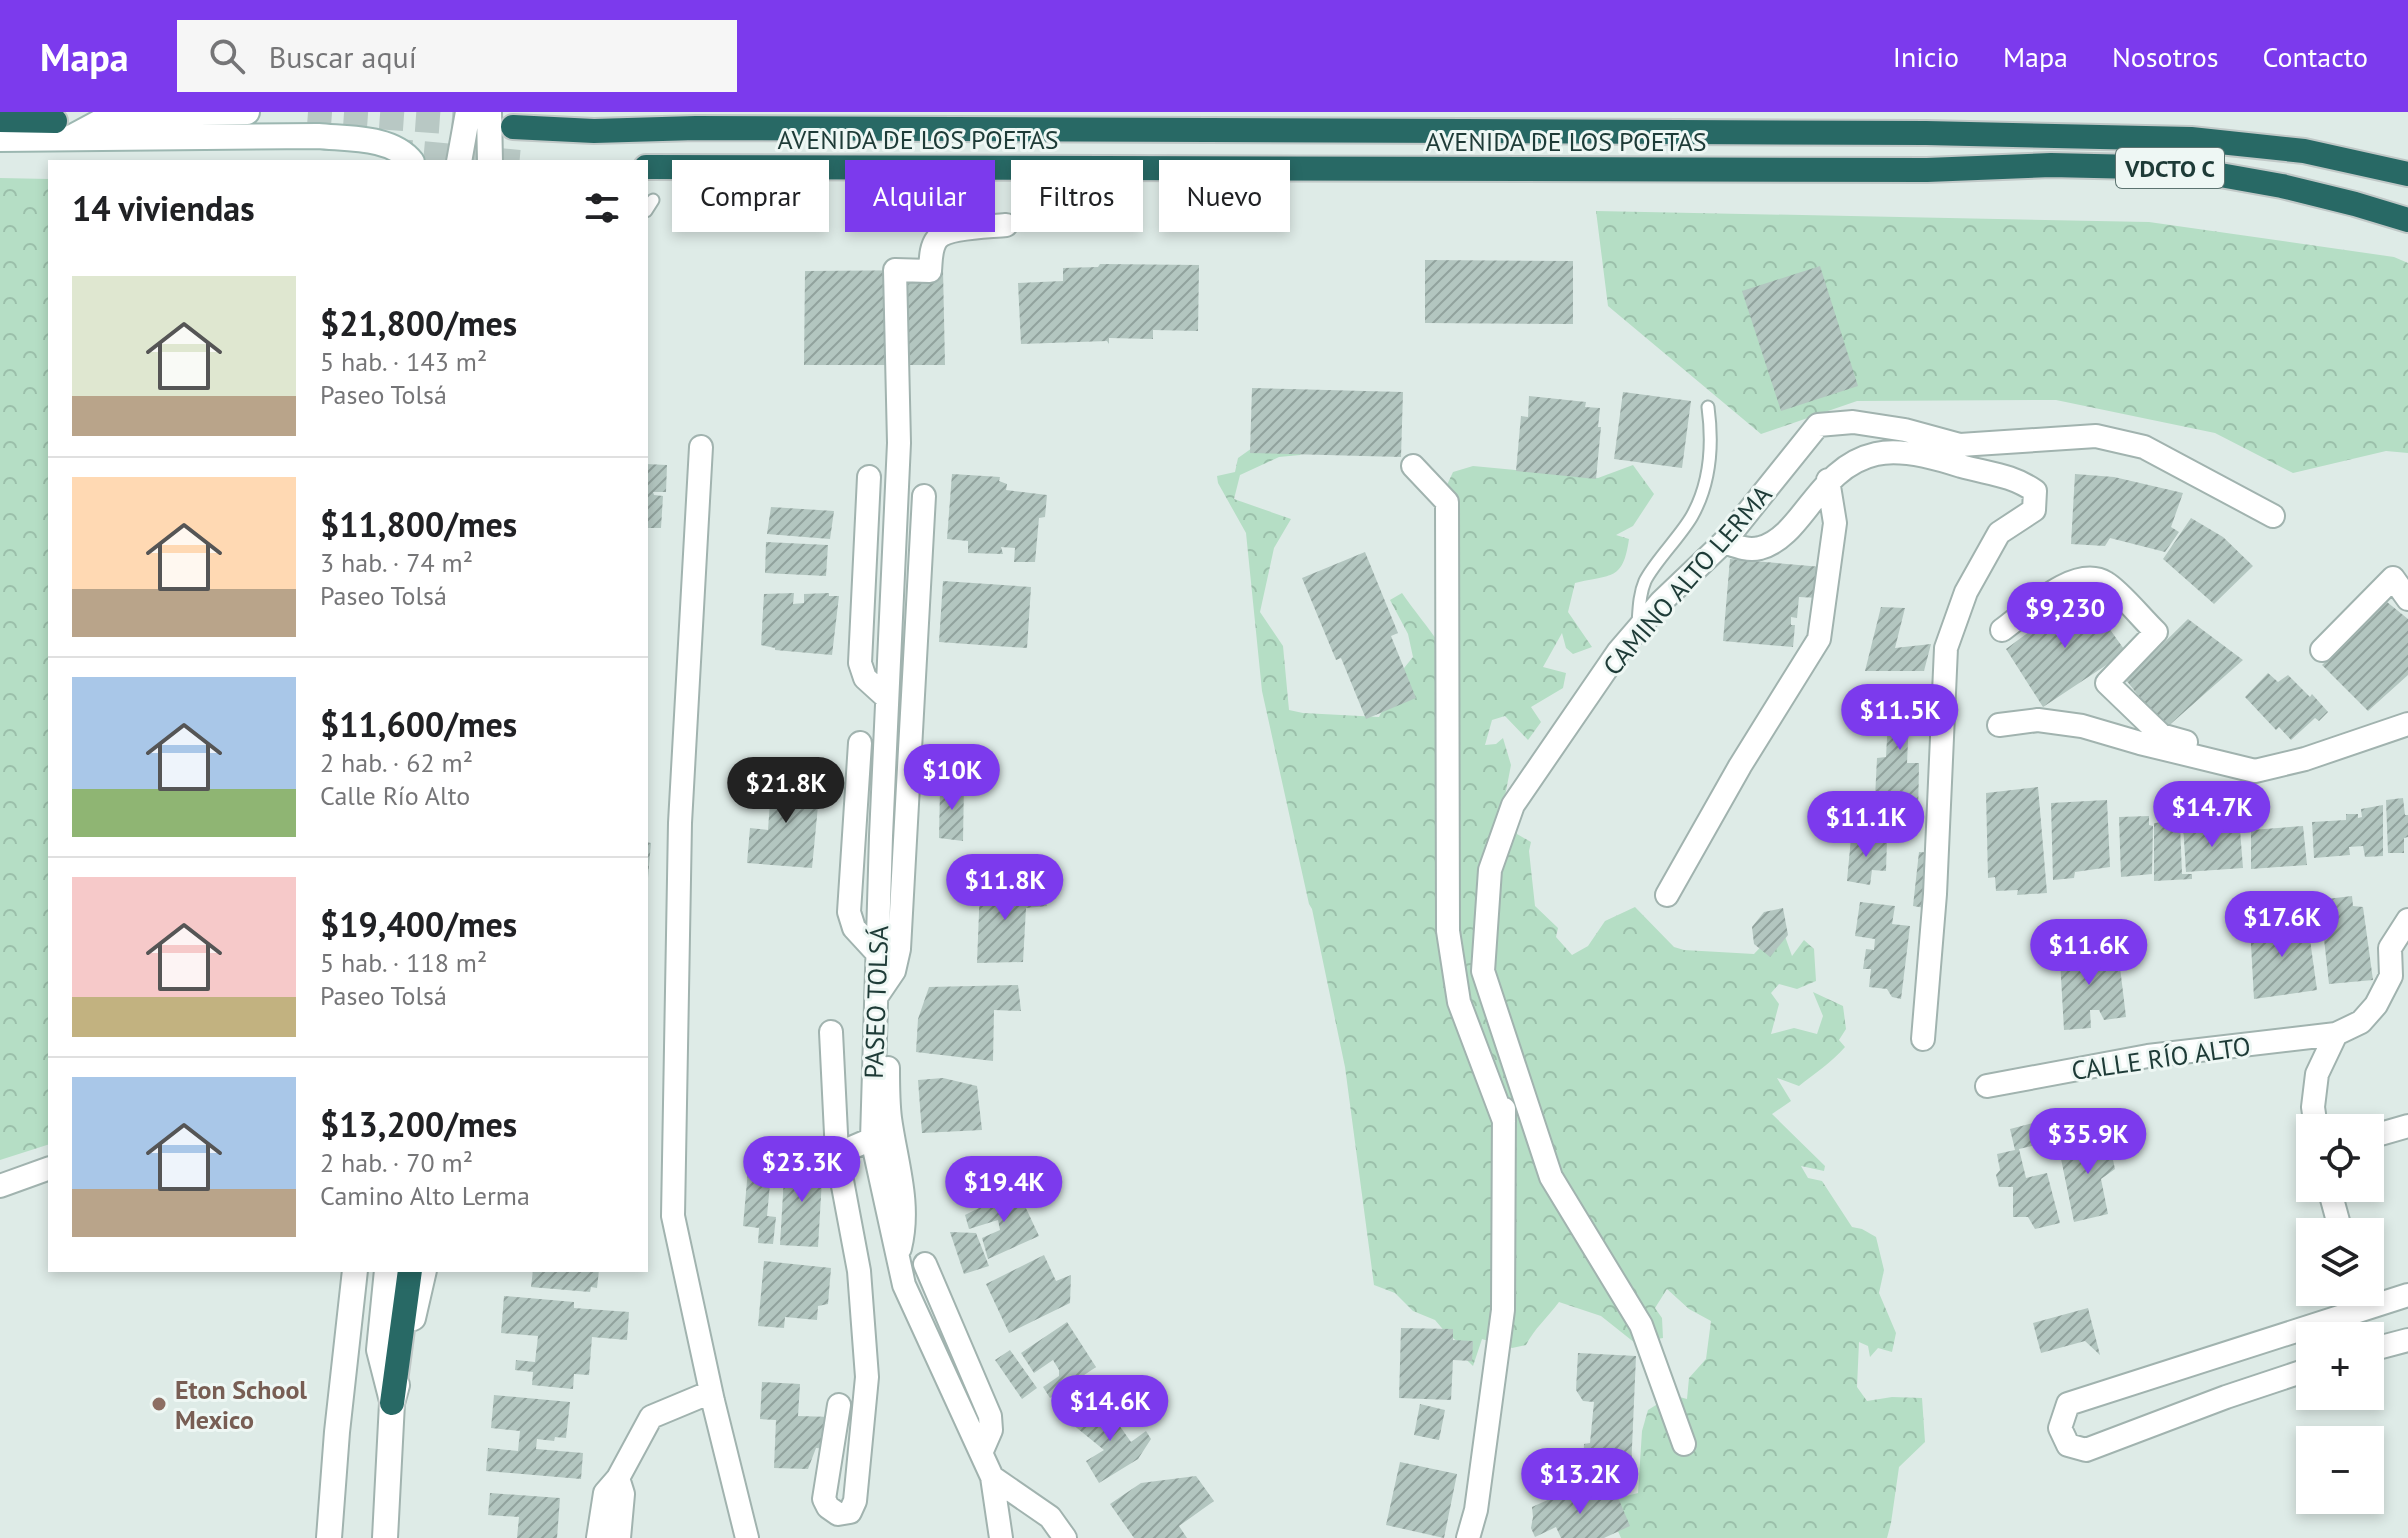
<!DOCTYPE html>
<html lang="es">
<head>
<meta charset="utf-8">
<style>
	:root { --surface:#fff; --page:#f6f6f6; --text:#202124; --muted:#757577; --line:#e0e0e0; --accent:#7c3aed }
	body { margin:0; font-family:"PT Sans",sans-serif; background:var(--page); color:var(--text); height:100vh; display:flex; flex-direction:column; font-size:30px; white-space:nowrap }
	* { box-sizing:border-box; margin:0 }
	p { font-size:26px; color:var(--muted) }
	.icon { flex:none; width:44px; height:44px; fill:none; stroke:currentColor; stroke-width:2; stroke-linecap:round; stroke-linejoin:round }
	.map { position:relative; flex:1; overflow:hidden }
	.side { position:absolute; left:48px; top:48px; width:600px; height:1112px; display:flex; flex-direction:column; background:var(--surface); border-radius:0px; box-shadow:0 4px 12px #0003 }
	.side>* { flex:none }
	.hud { position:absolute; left:672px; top:48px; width:760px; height:72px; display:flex; gap:16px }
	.tools { position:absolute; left:2296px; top:1002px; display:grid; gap:16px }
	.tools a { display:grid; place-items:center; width:88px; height:88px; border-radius:0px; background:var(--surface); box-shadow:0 4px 12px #0003; font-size:40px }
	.price { position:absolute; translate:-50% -68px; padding:0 18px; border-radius:28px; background:var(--accent); color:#fff; font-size:26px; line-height:52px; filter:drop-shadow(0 2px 4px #0008) }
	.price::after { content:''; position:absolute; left:50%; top:48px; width:24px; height:18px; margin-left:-12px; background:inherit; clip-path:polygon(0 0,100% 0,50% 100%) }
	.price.active { background:#222; color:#fff }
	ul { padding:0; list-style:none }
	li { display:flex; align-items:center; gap:24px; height:200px; padding:0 24px }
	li+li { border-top:2px solid var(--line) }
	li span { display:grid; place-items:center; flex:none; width:224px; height:160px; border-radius:0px; color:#555 }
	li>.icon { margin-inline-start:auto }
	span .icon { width:96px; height:96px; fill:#fffc; stroke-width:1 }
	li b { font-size:34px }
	h2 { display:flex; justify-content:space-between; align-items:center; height:96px; padding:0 24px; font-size:34px }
	.tag { padding:0 28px; border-radius:0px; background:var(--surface); box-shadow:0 4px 12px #0003; font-size:28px; line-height:72px }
	.tag.active { background:var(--accent); color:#fff }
	header { display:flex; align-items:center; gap:48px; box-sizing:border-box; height:112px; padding:0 40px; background:var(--accent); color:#fff }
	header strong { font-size:38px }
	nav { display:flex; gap:44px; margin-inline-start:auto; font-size:28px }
	.search { width:560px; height:72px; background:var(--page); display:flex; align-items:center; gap:20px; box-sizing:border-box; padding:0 28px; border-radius:0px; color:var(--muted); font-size:30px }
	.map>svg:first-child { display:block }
	.forest { fill:url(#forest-crowns) }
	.building { fill:url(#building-hatch) }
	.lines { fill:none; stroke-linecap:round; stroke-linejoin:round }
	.motorway-tunnel { stroke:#b8c8c4; stroke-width:24; stroke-dasharray:24 12; stroke-linecap:butt }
	.service-casing { stroke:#a1b3af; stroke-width:15 }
	.minor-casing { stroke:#a1b3af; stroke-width:26 }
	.tertiary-casing { stroke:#a1b3af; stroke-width:28 }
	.secondary-casing { stroke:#9cb7b1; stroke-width:28 }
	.motorway-casing { stroke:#c0c8c7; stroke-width:28 }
	.service { stroke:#fff; stroke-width:11 }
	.minor { stroke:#fff; stroke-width:22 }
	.tertiary { stroke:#fff; stroke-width:24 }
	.secondary { stroke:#fff; stroke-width:24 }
	.motorway { stroke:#286965; stroke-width:24 }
	.education-dot { fill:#8d6e63; stroke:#eef7f4; stroke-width:3 }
	.labels { text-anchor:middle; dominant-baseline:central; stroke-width:6; stroke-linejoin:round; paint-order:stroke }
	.shield { fill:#eef7f4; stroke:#5c7370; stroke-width:2 }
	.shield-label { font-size:24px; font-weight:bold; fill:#1e3b37 }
	.street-label { font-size:26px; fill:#1e3b37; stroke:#eef7f4 }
	.education-label { font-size:26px; font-weight:bold; fill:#785e54; stroke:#eef7f4; text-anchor:start }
</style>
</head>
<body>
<header>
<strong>Mapa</strong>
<div class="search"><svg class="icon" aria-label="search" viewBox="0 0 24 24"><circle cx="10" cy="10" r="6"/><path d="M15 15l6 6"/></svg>Buscar aquí</div>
<nav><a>Inicio</a><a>Mapa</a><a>Nosotros</a><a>Contacto</a></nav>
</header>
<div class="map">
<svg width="2408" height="1426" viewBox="0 0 2408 1426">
	<defs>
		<pattern id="forest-crowns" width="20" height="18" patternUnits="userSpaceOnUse" patternTransform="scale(2)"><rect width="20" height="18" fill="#b5dec5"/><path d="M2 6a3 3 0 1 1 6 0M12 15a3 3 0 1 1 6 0" fill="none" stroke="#9bbfaa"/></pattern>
		<pattern id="building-hatch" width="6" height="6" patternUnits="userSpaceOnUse" patternTransform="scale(2)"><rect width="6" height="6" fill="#b3c6c0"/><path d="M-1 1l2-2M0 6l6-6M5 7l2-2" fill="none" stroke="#91a29d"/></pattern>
	</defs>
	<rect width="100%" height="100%" fill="#deebe7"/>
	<path class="forest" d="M0,66L50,67V1032L0,1048Z
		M1596,99L2149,110L2394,145L2408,151V341L2386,339L2293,361L2215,321L2056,288L1857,289L1761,322L1608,194Z
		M1262,329L1307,332L1300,343L1279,345L1240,363L1234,387L1291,407L1274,436L1260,500L1283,534L1289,598L1303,601L1379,605L1400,561L1413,545L1408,522L1390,488L1402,481C1414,499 1428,514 1440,533L1446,439L1435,424L1441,386L1453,360L1473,354L1598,366L1633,353L1654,382L1633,414L1616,423L1629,427C1623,469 1612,462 1575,471L1568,500L1592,535L1573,542L1566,536L1562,521L1543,555L1566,561L1563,576L1531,595L1541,610L1528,628L1505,604L1492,608L1485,633L1496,632L1503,626L1511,653L1505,684L1517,701V722L1531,730L1529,739L1535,794L1558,816L1556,825L1572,843L1588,834L1605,809L1635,795L1674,835L1684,838L1754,842L1774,821L1782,816L1792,844L1804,828L1814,837L1816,869L1797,877L1779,872L1771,881L1779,892L1771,922L1794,916L1817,922L1823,904L1813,880L1843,894L1846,917L1839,928L1845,935C1831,951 1815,961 1799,974L1777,966L1791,989L1772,1002L1825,1054L1824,1059L1801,1054L1808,1066L1822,1069L1852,1115L1862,1117L1876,1125L1884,1158L1879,1181L1896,1221L1892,1240L1878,1236L1870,1245L1868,1234L1859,1230L1857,1275L1867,1289L1892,1285L1922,1286L1925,1330L1899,1355L1891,1411L1887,1426H1621L1610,1401L1614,1387L1638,1381L1642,1319L1648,1298L1672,1283L1687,1287L1689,1266L1706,1247L1711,1209L1689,1197L1667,1177L1655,1196L1662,1206L1663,1226L1635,1231L1601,1204L1559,1190C1548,1205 1534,1217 1526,1233L1512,1236L1482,1227L1473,1254L1467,1248L1464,1234L1447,1222L1435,1208L1413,1199L1395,1181L1374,1173L1345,955L1312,797L1309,792L1262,579L1246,421L1218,371L1217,364L1235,360L1238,346Z"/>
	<path class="building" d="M1425,148L1573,149V212L1425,211Z
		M1100,152L1199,153L1198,219L1153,218V227L1109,226V232L1107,229L1021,232L1018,171L1063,169V156L1098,155Z
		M1820,154L1858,274L1781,299L1742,179Z
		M943,158L945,253H804L805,159Z
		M1252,276L1403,280L1401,345L1250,341Z
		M1623,280L1691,289L1682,356L1614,347Z
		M1529,284L1586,290L1585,295L1600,296L1598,315H1601L1596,367L1516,359L1521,304L1528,305Z
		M646,352L667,353L666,380H653L654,383L663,384L661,416H646Z
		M952,362L1000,365L999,369L1007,372L1006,378L1047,383L1045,405L1039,406L1035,450H1014L1015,436L1001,435L1003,442L968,441V429L947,427Z
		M2075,362L2114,365L2183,381L2171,415L2179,420L2165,440L2110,426L2105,434L2071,432Z
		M771,395L834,399L830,427L767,422Z
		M2191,406L2223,425L2253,454L2214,492L2163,447Z
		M766,430L828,433L826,464L765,461Z
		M1365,440L1398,521L1391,524L1416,586L1366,607L1341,546L1336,548L1302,466Z
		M1730,447L1822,455L1819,486L1799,485L1797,506L1791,505V513H1795L1793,535L1723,529Z
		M943,469L1031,475L1027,536L939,530Z
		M794,481L793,492L804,491V482L829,481V484H839L832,543L775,538V536L761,533L764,482Z
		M2072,488H2089L2126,540L2043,595L2006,537Z
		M2387,490L2408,507V563L2368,599L2322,553Z
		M1881,495L1905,496L1895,536L1931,532L1924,559H1865Z
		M2188,507L2243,548L2165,617L2126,568Z
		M2268,561L2278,570L2288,563L2310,585L2312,582L2328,600L2319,609L2315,606L2291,628L2279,615L2276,618L2245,585Z
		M1939,578V604L1909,607L1907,651H1919L1918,707H1874L1877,646L1886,645L1888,608H1873L1872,581Z
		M761,667L820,673L812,756L747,751L750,716L768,718L770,690L758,689Z
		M964,670L963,729L939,726L940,676Z
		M2038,675L2047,781L2017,783L2018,778L1996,779L1995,765L1988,766L1986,681Z
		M2403,686L2405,703H2408V725L2404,726V741H2388L2386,688Z
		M2107,688L2110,755L2075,760L2074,766L2053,768L2051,691Z
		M2383,693V744L2365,745L2363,734L2349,735L2350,743L2314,746L2312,710L2346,708V702H2358V706L2362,705L2361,697Z
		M2149,704V713L2153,714L2152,762L2121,765L2119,705Z
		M2175,709V713H2180L2182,762H2192V767L2154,769V711Z
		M2183,712L2240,718L2243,756L2186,760Z
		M2303,714L2307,753L2251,757V718Z
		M1851,726L1887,727L1886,759L1872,758L1870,773L1847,769Z
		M646,730L651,731L648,766H646Z
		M1919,740L1940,741L1937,798L1913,794Z
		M1041,773L1047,794L1026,796L1023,850L977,851L980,775Z
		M2352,784L2353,794L2363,795L2373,868L2329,872L2321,800L2329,799L2327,787Z
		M1860,790L1895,794L1892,812L1910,814L1901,887L1892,885L1887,877L1869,875L1871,857H1863L1866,837L1874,838L1875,827L1855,824Z
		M1783,796L1788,823L1770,845L1754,832L1752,815L1764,800Z
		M2307,806L2317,878L2254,887L2250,814Z
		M2087,828L2088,859L2099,858L2101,849L2119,847L2126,905L2104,908L2099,898H2090L2091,916L2064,918L2059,830Z
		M1018,873L1021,899L994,898L993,949L916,940L918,907L929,875Z
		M943,966L977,974L982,1018L922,1021L918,968Z
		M2045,1008L2050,1030L2019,1037L2026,1066L2047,1061L2060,1111L2035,1117L2028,1105H2013V1075H1999L1996,1063L2000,1058L1997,1042L2015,1038L2010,1017Z
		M2107,1021L2115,1057L2101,1067L2108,1102L2074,1110L2060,1042L2077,1038L2074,1028Z
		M785,1048L823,1050L818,1135L780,1133Z
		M748,1058L771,1061L767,1104L776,1105L773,1132L758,1131L759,1116L743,1114Z
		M1017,1077L1039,1124L988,1147L982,1126L1000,1118L998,1108L969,1117L965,1103Z
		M950,1120L976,1121L989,1154L964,1162Z
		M1044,1143L1056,1169L1071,1163L1070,1191L1009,1221L986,1172Z
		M764,1149L831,1156L828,1192L818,1194L817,1208L785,1205L784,1216L758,1214Z
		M533,1158H599L597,1176L591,1175L590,1180L531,1175Z
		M504,1184L574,1190V1196L629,1200L627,1228L592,1225L589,1263L574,1262L573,1277L532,1273L533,1260L515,1258L516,1248L535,1250L538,1224L501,1221Z
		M2088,1196L2100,1243L2085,1229L2041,1241L2033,1211Z
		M1067,1210L1096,1255L1050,1286L1043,1275L1059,1264V1258L1053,1248L1034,1261L1021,1241Z
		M1401,1216L1453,1217V1228L1473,1229L1472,1249L1453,1248L1451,1288L1399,1286Z
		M1010,1238L1037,1276L1022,1287L995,1248Z
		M1578,1241L1636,1244L1631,1358L1583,1356L1584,1332L1590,1331L1594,1290L1583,1289L1576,1278Z
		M762,1270L800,1272L798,1304L832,1305L830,1337L816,1336L808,1357L774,1356L776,1308L760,1307Z
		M494,1283L570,1290L566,1326L555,1325L554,1329L537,1327L536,1337L583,1341L581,1367L486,1359L488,1336L518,1339L520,1319L491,1316Z
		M1103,1290L1131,1330L1146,1319L1151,1327L1138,1347L1099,1371L1086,1349L1104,1338L1072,1312Z
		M1420,1292L1445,1298L1439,1328L1414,1323Z
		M1400,1350L1457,1362L1444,1426L1386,1413Z
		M1196,1364L1214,1389L1179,1414L1187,1426H1134L1110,1392L1141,1371Z
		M1570,1378L1574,1386L1591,1379L1617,1383L1630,1414L1604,1426H1561L1556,1415L1535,1425L1531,1416L1533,1405L1532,1395Z
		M490,1381L560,1386L557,1426H517L519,1405L488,1403Z"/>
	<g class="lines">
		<path class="motorway-tunnel" d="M308,0L487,13
			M388,38L521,50"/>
		<g class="service-casing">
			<path id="service" d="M646,99L653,88
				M1638,512C1639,498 1639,483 1645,469C1655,449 1680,425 1692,404C1711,370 1713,332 1708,295"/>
		</g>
		<g class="minor-casing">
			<path id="minor" d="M701,335L680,711L673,1104L713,1289L747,1426
				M1413,354L1447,390L1448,819L1459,890L1504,1009
				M869,365L860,551L865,566L887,586
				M1724,430C1736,434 1747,439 1760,436C1803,425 1817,355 1876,342C1901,336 1937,346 1961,354C1989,362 2010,362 2035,379L2034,398L1999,421L1966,480L1946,536L1935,782L1923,927
				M2002,518C2027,500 2075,452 2106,471C2120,479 2143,508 2156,520L2107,571L2161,623L2186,630
				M2322,538L2393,466L2408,487
				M1999,613L2038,608L2082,614L2140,631L2255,659L2305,647L2408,612
				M860,631L849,800L854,816L877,841
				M1667,783L1740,654L1819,527L1835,411L1828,368
				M877,884L894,859L899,837L924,384
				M831,920L837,1042
				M888,956C888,973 888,990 890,1006C896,1050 911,1092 900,1136
				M1987,974L2148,944L2336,922
				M2316,1016L2313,995L2317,962L2336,922L2361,910L2376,893L2391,864L2390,836L2408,808
				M2370,1025L2408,1014
				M0,1074L50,1056
				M2329,1076L2341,1120
				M925,1152L990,1304L991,1318L981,1341
				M2370,1238L2408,1228
				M2310,1257L2226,1285L2086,1338L2068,1333L2060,1316L2068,1292L2408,1183
				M839,1293L824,1387L828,1395L838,1402L850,1400L855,1389L867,1265L859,1159L837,1042L872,1027
				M1684,1332L1641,1213L1551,1065L1483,859L1490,758L1513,693L1618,540L1661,490L1724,430L1818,313L1853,310L1905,318L1960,333L2096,324L2144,335L2273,404
				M992,1365L1050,1405L1065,1426
				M618,1366L623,1382L619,1426
				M598,1426L605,1381L618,1366L651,1305L711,1280
				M1001,1426L992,1365L904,1173L872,1027L881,724L899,331L895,158L930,159C931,149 930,136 937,127C947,115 989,115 1006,113
				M1468,1426L1476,1398L1503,1198L1504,997"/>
		</g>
		<g class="tertiary-casing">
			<path id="tertiary" d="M489,0L490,50
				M459,50L468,0
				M387,1158L379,1238L392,1289
				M413,1206L424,1158
				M329,1426L337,1320L355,1158
				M385,1426L392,1291L397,1273"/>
		</g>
		<g class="secondary-casing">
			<path id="secondary" d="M72,25L102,9L155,2L247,0
				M0,27L318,24C347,27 392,24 412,50"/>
		</g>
		<g class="motorway-casing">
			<path id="motorway" d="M0,8L55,9
				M513,15L594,19L696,16L1926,21L2191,27L2304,39L2408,62
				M646,55L1927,58L2051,53L2181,56L2282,74L2355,92L2408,108
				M392,1291L410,1158"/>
		</g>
		<use href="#service" class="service"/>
		<use href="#minor" class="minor"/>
		<use href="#tertiary" class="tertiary"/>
		<use href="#secondary" class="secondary"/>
		<use href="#motorway" class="motorway"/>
	</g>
	<circle class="education-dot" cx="159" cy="1292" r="8"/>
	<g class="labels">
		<rect class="shield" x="2116" y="36" width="108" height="40" rx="6"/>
		<g class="shield-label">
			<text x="2170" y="56">VDCTO C</text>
		</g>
		<g class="street-label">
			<text x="918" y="27">AVENIDA DE LOS POETAS</text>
			<text x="1566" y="29">AVENIDA DE LOS POETAS</text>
			<text transform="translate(1687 468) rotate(-49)">CAMINO ALTO LERMA</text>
			<text transform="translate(876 890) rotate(-88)">PASEO TOLSÁ</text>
			<text transform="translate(2161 946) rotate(-8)">CALLE RÍO ALTO</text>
		</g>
		<g class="education-label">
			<text x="175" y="1277">Eton School<tspan x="175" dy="30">Mexico</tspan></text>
		</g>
	</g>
</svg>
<div class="tools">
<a><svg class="icon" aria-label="locate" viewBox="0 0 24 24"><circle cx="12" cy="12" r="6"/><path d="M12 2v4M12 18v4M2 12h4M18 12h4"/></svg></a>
<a><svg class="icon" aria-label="layers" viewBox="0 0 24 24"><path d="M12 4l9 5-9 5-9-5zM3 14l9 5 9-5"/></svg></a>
<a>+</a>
<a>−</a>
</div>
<b class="price" style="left:2065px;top:538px">$9,230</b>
<b class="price" style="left:1900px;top:640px">$11.5K</b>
<b class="price" style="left:952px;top:700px">$10K</b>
<b class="price active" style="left:786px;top:713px">$21.8K</b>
<b class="price" style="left:2212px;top:737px">$14.7K</b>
<b class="price" style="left:1866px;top:747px">$11.1K</b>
<b class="price" style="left:1005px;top:810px">$11.8K</b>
<b class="price" style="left:2282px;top:847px">$17.6K</b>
<b class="price" style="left:2089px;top:875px">$11.6K</b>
<b class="price" style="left:2088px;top:1064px">$35.9K</b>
<b class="price" style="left:802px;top:1092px">$23.3K</b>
<b class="price" style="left:1004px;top:1112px">$19.4K</b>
<b class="price" style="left:1110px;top:1331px">$14.6K</b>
<b class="price" style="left:1580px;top:1404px">$13.2K</b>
<div class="hud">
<a class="tag">Comprar</a>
<a class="tag active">Alquilar</a>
<a class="tag">Filtros</a>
<a class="tag">Nuevo</a>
</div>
<section class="side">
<h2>14 viviendas<svg class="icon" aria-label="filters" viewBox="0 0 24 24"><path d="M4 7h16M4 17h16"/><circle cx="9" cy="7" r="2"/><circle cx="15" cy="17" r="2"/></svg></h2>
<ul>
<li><span style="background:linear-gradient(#dfe7d0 75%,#b9a48a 0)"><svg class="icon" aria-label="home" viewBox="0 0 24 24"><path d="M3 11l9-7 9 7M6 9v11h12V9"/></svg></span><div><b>$21,800/mes</b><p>5 hab. · 143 m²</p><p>Paseo Tolsá</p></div></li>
<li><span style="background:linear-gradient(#ffd9b3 70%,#b9a48a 0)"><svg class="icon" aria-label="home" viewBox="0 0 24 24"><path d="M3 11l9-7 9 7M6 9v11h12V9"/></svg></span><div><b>$11,800/mes</b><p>3 hab. · 74 m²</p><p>Paseo Tolsá</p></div></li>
<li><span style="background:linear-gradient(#a9c7e8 70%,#8fb573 0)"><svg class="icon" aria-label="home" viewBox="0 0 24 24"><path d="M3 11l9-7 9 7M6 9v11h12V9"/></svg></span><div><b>$11,600/mes</b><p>2 hab. · 62 m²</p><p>Calle Río Alto</p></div></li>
<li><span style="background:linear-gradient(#f6c9c9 75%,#c2b280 0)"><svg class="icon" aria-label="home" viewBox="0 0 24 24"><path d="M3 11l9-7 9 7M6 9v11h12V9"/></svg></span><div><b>$19,400/mes</b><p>5 hab. · 118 m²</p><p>Paseo Tolsá</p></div></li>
<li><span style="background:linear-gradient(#a9c7e8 70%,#b9a48a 0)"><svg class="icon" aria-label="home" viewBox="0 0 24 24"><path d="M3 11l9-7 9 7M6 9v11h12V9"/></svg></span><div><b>$13,200/mes</b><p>2 hab. · 70 m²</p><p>Camino Alto Lerma</p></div></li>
</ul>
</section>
</div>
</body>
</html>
